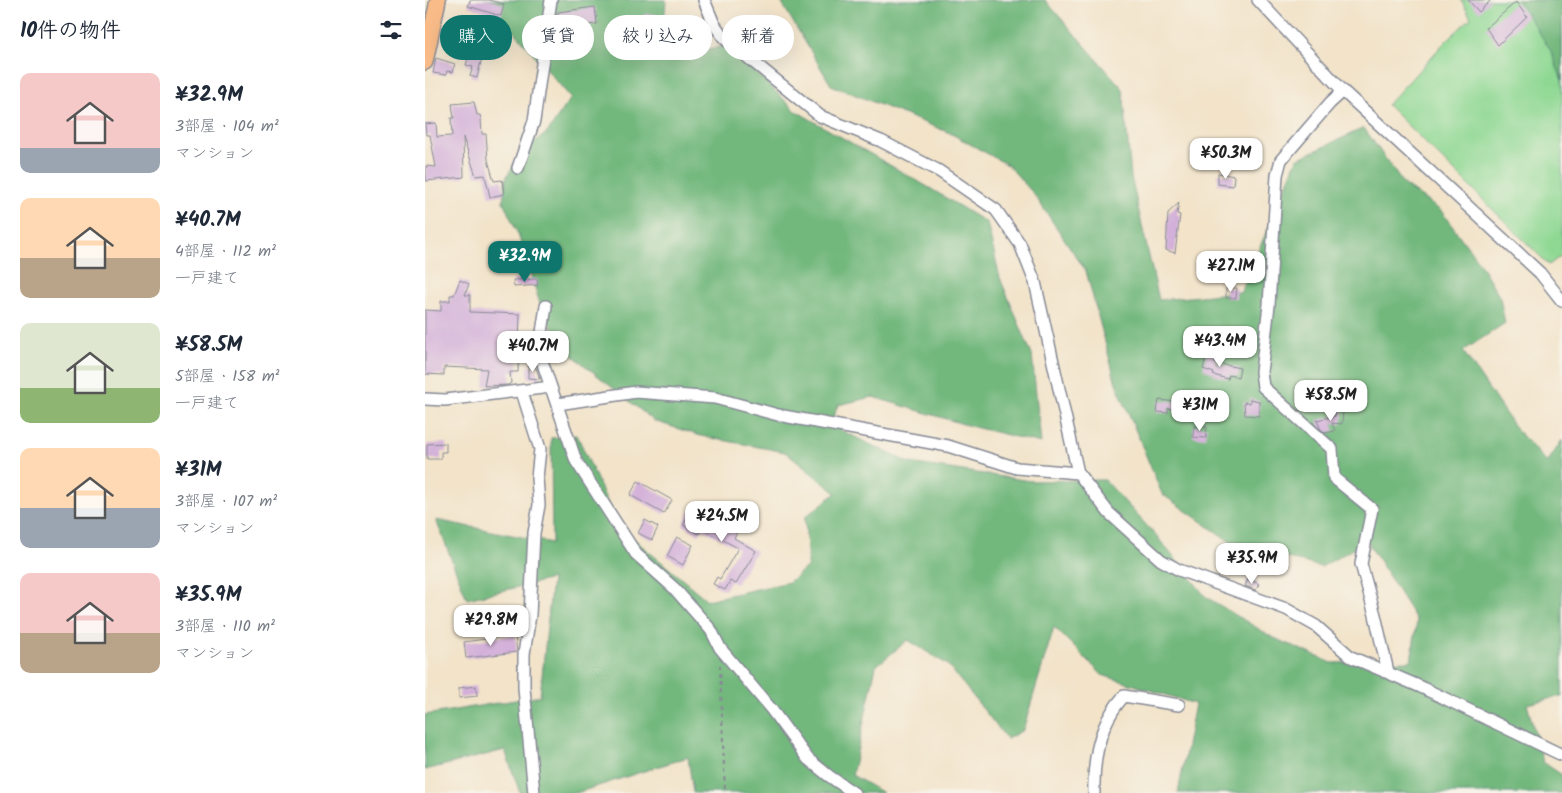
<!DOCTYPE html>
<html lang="ja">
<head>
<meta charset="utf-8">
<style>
	:root { --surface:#fff; --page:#f2f2f3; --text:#1f2937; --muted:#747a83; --accent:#0f766e }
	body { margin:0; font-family:Kalam,"Klee One",sans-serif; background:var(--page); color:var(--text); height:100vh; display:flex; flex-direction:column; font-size:19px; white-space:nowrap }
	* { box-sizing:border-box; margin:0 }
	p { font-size:16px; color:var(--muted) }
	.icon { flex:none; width:28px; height:28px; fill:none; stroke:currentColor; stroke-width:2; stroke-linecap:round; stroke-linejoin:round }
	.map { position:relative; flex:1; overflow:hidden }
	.drawer { display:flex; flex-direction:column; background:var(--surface); width:425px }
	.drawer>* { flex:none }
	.banner { position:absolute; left:15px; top:15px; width:475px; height:45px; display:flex; gap:10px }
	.price { position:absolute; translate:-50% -42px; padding:0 11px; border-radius:10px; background:#fff; color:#222; font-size:16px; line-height:32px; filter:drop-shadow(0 1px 2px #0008) }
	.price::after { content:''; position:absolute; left:50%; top:30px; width:15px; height:11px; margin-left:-8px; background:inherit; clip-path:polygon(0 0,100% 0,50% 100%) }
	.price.current { background:var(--accent); color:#fff }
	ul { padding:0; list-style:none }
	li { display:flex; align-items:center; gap:15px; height:125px; padding:0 20px }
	li span { display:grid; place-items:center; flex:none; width:140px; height:100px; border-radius:10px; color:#555 }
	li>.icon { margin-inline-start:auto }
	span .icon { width:60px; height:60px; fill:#fffc; stroke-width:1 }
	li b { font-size:21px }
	h2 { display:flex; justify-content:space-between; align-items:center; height:60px; padding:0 20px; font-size:21px }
	.pill { padding:0 18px; border-radius:22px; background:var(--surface); box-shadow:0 5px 20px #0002; font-size:18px; line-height:45px }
	.pill.current { background:var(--accent); color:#fff }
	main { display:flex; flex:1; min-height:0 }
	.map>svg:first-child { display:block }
	.green { fill:#8ed893; stroke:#548478 }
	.forest { fill:#72b87d; stroke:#46746e }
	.building { fill:#d3b0d9 }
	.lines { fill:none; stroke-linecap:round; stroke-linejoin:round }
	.minor-casing { stroke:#868994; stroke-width:14 }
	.major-casing { stroke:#868994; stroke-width:18 }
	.path { stroke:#868994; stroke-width:2; stroke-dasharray:4 4; stroke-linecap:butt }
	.minor { stroke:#fff; stroke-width:11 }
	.major { stroke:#f9bc89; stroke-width:15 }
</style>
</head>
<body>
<main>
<section class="drawer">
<h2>10件の物件<svg class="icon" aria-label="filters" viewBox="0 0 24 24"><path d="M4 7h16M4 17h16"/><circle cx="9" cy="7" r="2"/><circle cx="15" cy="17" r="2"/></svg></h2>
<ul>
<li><span style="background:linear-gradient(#f6c9c9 75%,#9aa5b1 0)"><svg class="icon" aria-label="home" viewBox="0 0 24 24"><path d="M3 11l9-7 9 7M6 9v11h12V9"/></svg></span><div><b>¥32.9M</b><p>3部屋 · 104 m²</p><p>マンション</p></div></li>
<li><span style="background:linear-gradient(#ffd9b3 60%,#b9a48a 0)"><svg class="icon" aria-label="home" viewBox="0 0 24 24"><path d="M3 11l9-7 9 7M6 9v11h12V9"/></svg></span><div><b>¥40.7M</b><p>4部屋 · 112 m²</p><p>一戸建て</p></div></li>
<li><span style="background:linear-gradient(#dfe7d0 65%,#8fb573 0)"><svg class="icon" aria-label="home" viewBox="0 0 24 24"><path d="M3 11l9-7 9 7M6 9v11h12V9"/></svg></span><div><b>¥58.5M</b><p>5部屋 · 158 m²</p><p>一戸建て</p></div></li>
<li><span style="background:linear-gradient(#ffd9b3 60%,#9aa5b1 0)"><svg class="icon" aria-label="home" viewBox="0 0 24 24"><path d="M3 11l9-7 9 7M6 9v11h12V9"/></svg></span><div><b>¥31M</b><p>3部屋 · 107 m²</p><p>マンション</p></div></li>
<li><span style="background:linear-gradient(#f6c9c9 60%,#b9a48a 0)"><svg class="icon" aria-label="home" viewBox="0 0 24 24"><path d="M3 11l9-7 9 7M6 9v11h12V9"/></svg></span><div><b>¥35.9M</b><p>3部屋 · 110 m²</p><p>マンション</p></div></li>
</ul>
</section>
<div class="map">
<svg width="1137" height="793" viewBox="0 0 1137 793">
	<rect width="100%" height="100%" fill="#f7f3e8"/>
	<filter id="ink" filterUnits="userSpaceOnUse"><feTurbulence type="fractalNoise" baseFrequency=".02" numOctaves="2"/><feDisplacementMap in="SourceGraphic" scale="10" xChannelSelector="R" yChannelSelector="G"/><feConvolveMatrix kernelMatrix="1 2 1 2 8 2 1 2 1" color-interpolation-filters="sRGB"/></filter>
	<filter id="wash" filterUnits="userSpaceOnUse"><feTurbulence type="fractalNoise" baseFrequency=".0096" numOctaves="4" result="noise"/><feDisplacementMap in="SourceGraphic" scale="20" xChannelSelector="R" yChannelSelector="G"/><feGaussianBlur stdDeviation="1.12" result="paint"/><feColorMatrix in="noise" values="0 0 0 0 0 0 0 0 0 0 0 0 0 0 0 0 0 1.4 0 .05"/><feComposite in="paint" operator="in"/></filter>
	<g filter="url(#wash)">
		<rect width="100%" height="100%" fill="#f2e3c9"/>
		<path class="green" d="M1036,0H1137V255L1124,265L962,105L1021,41L1046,18Z"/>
		<path class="forest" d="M59,0H241L239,23L261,52L303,46L371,111L508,190L562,223L575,278L607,355L616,443L545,426L448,397L413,405L405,425L484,463L606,481L680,480L733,538L781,597L847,637L907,663L986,661L992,621L942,541L896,567L807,543L737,494L691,383L661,271L608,193L583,165L525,133L406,85L355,0H620L698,89L706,177L734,300L816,292L872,159L939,128L979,185L1016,211L1056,265L1075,298L1080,323L1038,351L1090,428L1122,463L1137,440V696L1102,704L1118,762L1137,775V793H753L770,704L677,675L629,627L598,730L582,739L523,665L483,640L451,666L427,775L458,793H268L263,757L151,793H95L80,750L0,770V715L115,696L127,579L42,599L11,520L127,543L126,438L152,435L193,526L282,600L364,582L383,566L380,517L411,493L360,452L276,436L229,421L142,351L118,313L93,234L78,201L81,178L97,151L122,133L146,98L90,32Z
			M1092,0H1137V80L1125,49Z"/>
		<g id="blocks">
			<path class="building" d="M45,0H64L79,4L76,16L43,6Z
				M1043,0H1066L1054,12Z
				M1091,2L1102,17L1073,45L1061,28Z
				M170,7L172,24L130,28L133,12Z
				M219,14H231L234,30L223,31Z
				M29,16L42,24L34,46L17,42L23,22L26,24Z
				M253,19L265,22L259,40L249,37Z
				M46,48L58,53L52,78L45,76L48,67L41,65Z
				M11,58L30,64L28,72L22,71L21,75L8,73Z
				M49,102L52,115H55L56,119L57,134H61L63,160L69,181L77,180L79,194L65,197L60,175L51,176L38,137L39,177L1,181V166L11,167L5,135H1L0,124L11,123L12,137L27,136L26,118H29L27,104Z
				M793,173L809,176L808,186L793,184Z
				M754,203L752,214L755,215L750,253L741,250L742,232L743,213Z
				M112,279L113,285L89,287L88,280Z
				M35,280L44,284L40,295H45V312L95,314L93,372H85L86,383L83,385L59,386L62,369L19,367V375L0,374V310L16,311V301H25V295H29Z
				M801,288H812L811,298H801Z
				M782,353L792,355L790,363L815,368L813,377L804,375L803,379L788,375L789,373L778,369Z
				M103,366L111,368L115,379L103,378Z
				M825,399L834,401V416L820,415L819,402L825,403Z
				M734,400L752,402L751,410L743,408V413L732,412Z
				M911,410L918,411L917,424L907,423L910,431L900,433L895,428L892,420L910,416Z
				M769,426L782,427L781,438L768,437Z
				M21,443V452H16V459H2V444Z
				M213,481L247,500L239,514L205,495Z
				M268,506L314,527L309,538L331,551L311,584L305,581L300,590L288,584L292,577L295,579L313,548L277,529L274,534L258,525Z
				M220,520L233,527L227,540L213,533Z
				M252,537L268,545L258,565L242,556Z
				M823,579L834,584L831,590L820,586Z
				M90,635L92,652L41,658L39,642Z
				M51,686L52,696L34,698V688Z"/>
		</g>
	</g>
	<g filter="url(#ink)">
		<use href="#blocks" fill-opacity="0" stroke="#868994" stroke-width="1"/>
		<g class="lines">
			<g class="minor-casing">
				<path id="minor" d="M279,0L289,24L300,39L395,116L456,141L514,171L571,210L595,244L610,282L653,473L684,513L736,560L754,570L861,609L891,626L926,657L996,687L1137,755
					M833,0L918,91L1115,273L1137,301
					M918,91L905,103L856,160L852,175L844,305L836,372L838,387L907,449L909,478L947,509L936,564L950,615L963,672
					M93,168L109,121L126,0
					M121,306L114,352L151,461L211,554L249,588L286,630L295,648L346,709L383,759L404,776L429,793
					M97,392L115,449L112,478L114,505L109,533L105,615L99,654V688L109,793
					M0,399L20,400L126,387
					M133,404L211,392L290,398L353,415L523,446L592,468L653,473
					M669,793C668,759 675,722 699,696L754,705"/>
			</g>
			<g class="major-casing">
				<path id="major" d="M0,62L13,0"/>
			</g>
			<path class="path" d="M295,665L300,793"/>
			<use href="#minor" class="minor"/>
			<use href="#major" class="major"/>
		</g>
	</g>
</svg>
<b class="price" style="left:801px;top:180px">¥50.3M</b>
<b class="price current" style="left:100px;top:283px">¥32.9M</b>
<b class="price" style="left:806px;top:293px">¥27.1M</b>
<b class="price" style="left:795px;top:368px">¥43.4M</b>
<b class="price" style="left:108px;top:373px">¥40.7M</b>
<b class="price" style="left:906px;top:422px">¥58.5M</b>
<b class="price" style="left:775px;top:432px">¥31M</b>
<b class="price" style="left:297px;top:543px">¥24.5M</b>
<b class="price" style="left:827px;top:585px">¥35.9M</b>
<b class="price" style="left:66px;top:647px">¥29.8M</b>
<div class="banner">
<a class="pill current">購入</a>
<a class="pill">賃貸</a>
<a class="pill">絞り込み</a>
<a class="pill">新着</a>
</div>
</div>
</main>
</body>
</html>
